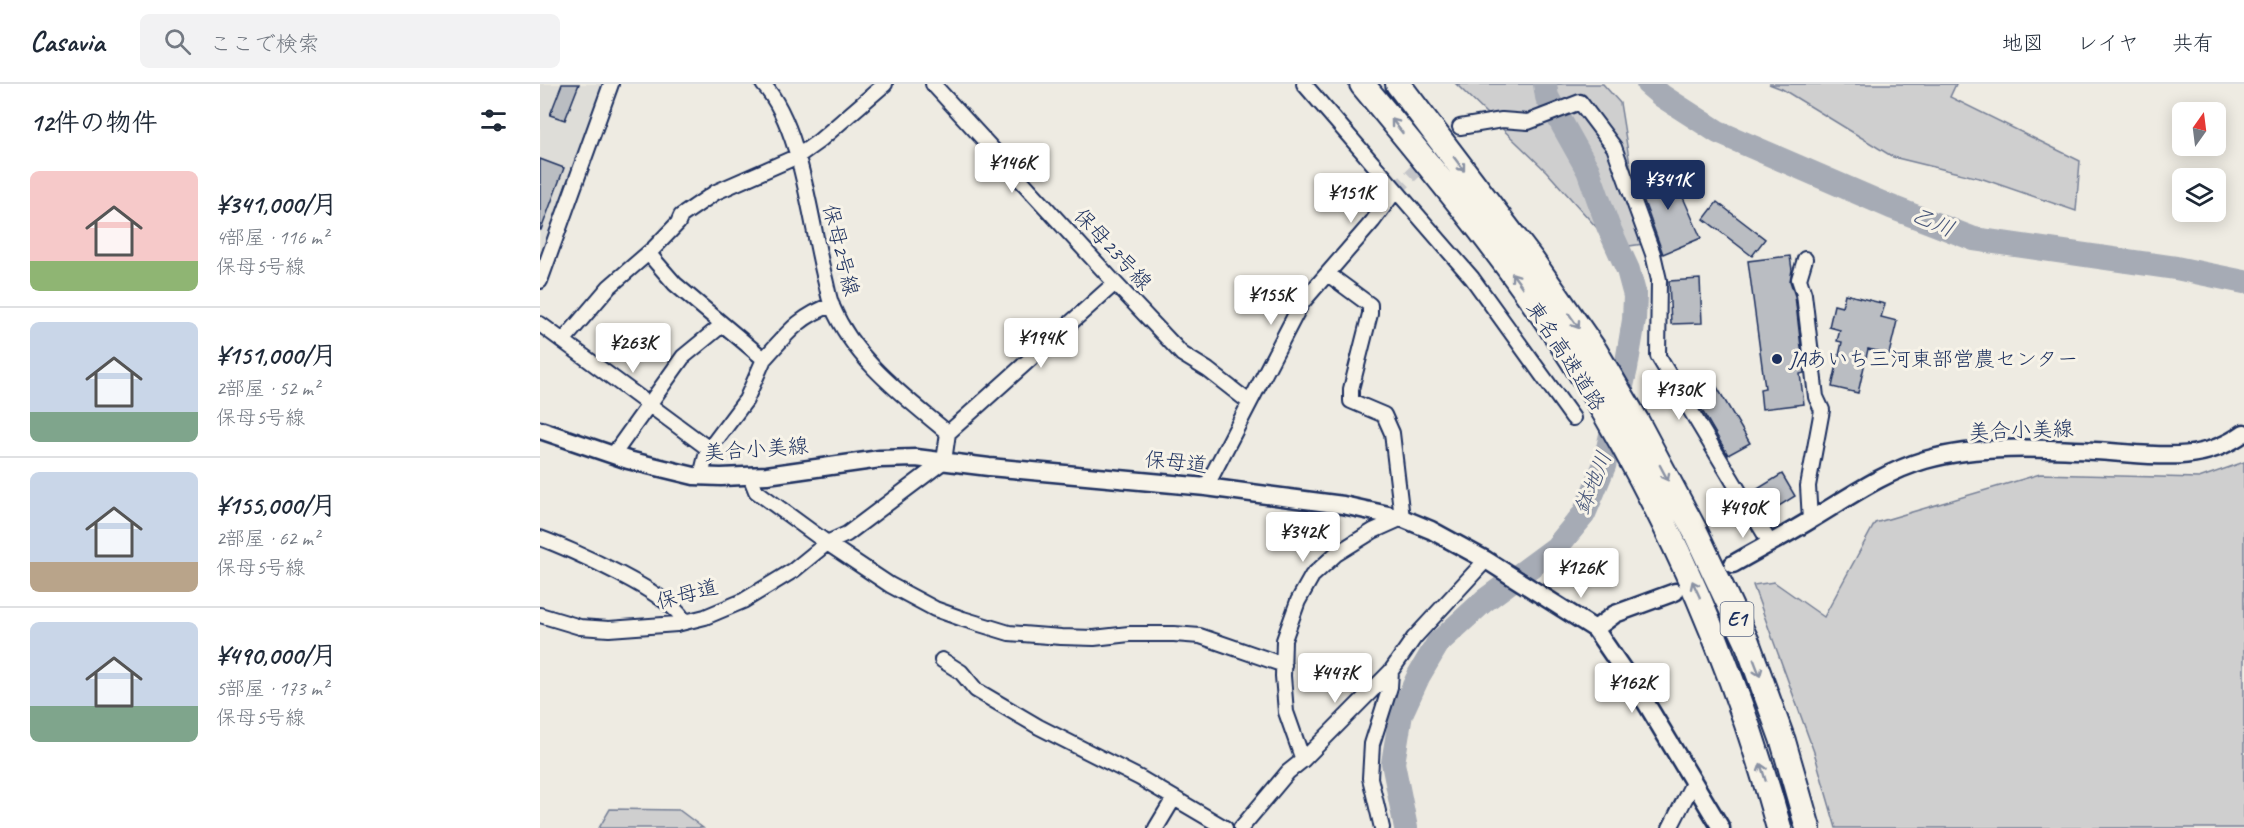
<!DOCTYPE html>
<html lang="ja">
<head>
<meta charset="utf-8">
<style>
	:root { --surface:#fff; --page:#f2f2f3; --text:#1f2937; --muted:#747a83; --line:#e0e1e3; --accent:#1b2f5e }
	body { margin:0; font-family:Caveat,"Klee One",sans-serif; background:var(--page); color:var(--text); height:100vh; display:flex; flex-direction:column; font-size:22px; white-space:nowrap }
	* { box-sizing:border-box; margin:0 }
	p { font-size:20px; color:var(--muted) }
	.icon { flex:none; width:33px; height:33px; fill:none; stroke:currentColor; stroke-width:2; stroke-linecap:round; stroke-linejoin:round }
	.map { position:relative; flex:1; overflow:hidden }
	.sheet { display:flex; flex-direction:column; background:var(--surface); width:540px }
	.sheet>* { flex:none }
	.needle { width:39px; rotate:14deg }
	.buttons { position:absolute; left:1632px; top:18px; display:grid; gap:12px }
	.buttons a { display:grid; place-items:center; width:54px; height:54px; border-radius:9px; background:var(--surface); box-shadow:0 3px 15px #0003; font-size:30px }
	.price { position:absolute; translate:-50% -51px; padding:0 14px; border-radius:6px; background:#fff; color:#222; font-size:20px; line-height:39px; filter:drop-shadow(0 2px 3px #0008) }
	.price::after { content:''; position:absolute; left:50%; top:36px; width:18px; height:14px; margin-left:-9px; background:inherit; clip-path:polygon(0 0,100% 0,50% 100%) }
	.price.on { background:var(--accent); color:#fff }
	ul { padding:0; list-style:none }
	li { display:flex; align-items:center; gap:18px; height:150px; padding:0 30px }
	li+li { border-top:2px solid var(--line) }
	li span { display:grid; place-items:center; flex:none; width:168px; height:120px; border-radius:9px; color:#555 }
	li>.icon { margin-inline-start:auto }
	span .icon { width:72px; height:72px; fill:#fffc; stroke-width:1 }
	li b { font-size:26px }
	h2 { display:flex; justify-content:space-between; align-items:center; height:72px; padding:0 30px; font-size:26px }
	header { display:flex; align-items:center; gap:36px; box-sizing:border-box; height:84px; padding:0 30px; background:var(--surface); border-bottom:2px solid var(--line) }
	header strong { font-size:28px }
	nav { display:flex; gap:33px; margin-inline-start:auto; font-size:21px }
	.search { width:420px; height:54px; background:var(--page); display:flex; align-items:center; gap:15px; box-sizing:border-box; padding:0 21px; border-radius:9px; color:var(--muted); font-size:22px }
	main { display:flex; flex:1; min-height:0 }
	.map>svg:first-child { display:block }
	.built { fill:#deddd8 }
	.green { fill:#cfcfcf; stroke:#757f96; stroke-width:1.5 }
	.lines { fill:none; stroke-linecap:round; stroke-linejoin:round }
	.river { stroke:#a6abb5; stroke-width:24 }
	.building { fill:#babdc2; stroke:#1b2f5e; stroke-width:1.5 }
	.minor-tunnel { stroke:#c4c5c8; stroke-width:14; stroke-dasharray:14 7; stroke-linecap:butt }
	.minor-casing { stroke:#1b2f5e; stroke-width:18 }
	.tertiary-casing { stroke:#1b2f5e; stroke-width:21 }
	.motorway-casing { stroke:#1b2f5e; stroke-width:28 }
	.minor { stroke:#f7f3e8; stroke-width:14 }
	.tertiary { stroke:#f7f3e8; stroke-width:16 }
	.motorway { stroke:#f7f3e8; stroke-width:24 }
	.oneway { stroke:#8991a3 }
	.poi-dot { fill:#1b2f5e; stroke:#f7f3e8; stroke-width:2 }
	.labels { text-anchor:middle; dominant-baseline:central; stroke-width:6; stroke-linejoin:round; paint-order:stroke }
	.shield { fill:#f7f3e8; stroke:#5d6a87; stroke-width:1.5 }
	.shield-label { font-size:20px; font-weight:bold; fill:#1b2f5e }
	.street-label { font-size:21px; fill:#1b2f5e; stroke:#f7f3e8 }
	.poi-label { font-size:21px; fill:#1b2f5e; stroke:#f7f3e8; text-anchor:start }
	.water-label { font-size:22px; font-style:italic; fill:#455478; stroke:#f7f3e8 }
</style>
</head>
<body>
<header>
<strong>Casavia</strong>
<div class="search"><svg class="icon" aria-label="search" viewBox="0 0 24 24"><circle cx="10" cy="10" r="6"/><path d="M15 15l6 6"/></svg>ここで検索</div>
<nav><a>地図</a><a>レイヤ</a><a>共有</a></nav>
</header>
<main>
<section class="sheet">
<h2>12件の物件<svg class="icon" aria-label="filters" viewBox="0 0 24 24"><path d="M4 7h16M4 17h16"/><circle cx="9" cy="7" r="2"/><circle cx="15" cy="17" r="2"/></svg></h2>
<ul>
<li><span style="background:linear-gradient(#f6c9c9 75%,#8fb573 0)"><svg class="icon" aria-label="home" viewBox="0 0 24 24"><path d="M3 11l9-7 9 7M6 9v11h12V9"/></svg></span><div><b>¥341,000/月</b><p>4部屋 · 116 m²</p><p>保母5号線</p></div></li>
<li><span style="background:linear-gradient(#c9d6e8 75%,#7fa58c 0)"><svg class="icon" aria-label="home" viewBox="0 0 24 24"><path d="M3 11l9-7 9 7M6 9v11h12V9"/></svg></span><div><b>¥151,000/月</b><p>2部屋 · 52 m²</p><p>保母5号線</p></div></li>
<li><span style="background:linear-gradient(#c9d6e8 75%,#b9a48a 0)"><svg class="icon" aria-label="home" viewBox="0 0 24 24"><path d="M3 11l9-7 9 7M6 9v11h12V9"/></svg></span><div><b>¥155,000/月</b><p>2部屋 · 62 m²</p><p>保母5号線</p></div></li>
<li><span style="background:linear-gradient(#c9d6e8 70%,#7fa58c 0)"><svg class="icon" aria-label="home" viewBox="0 0 24 24"><path d="M3 11l9-7 9 7M6 9v11h12V9"/></svg></span><div><b>¥490,000/月</b><p>5部屋 · 173 m²</p><p>保母5号線</p></div></li>
</ul>
</section>
<div class="map">
<svg width="1704" height="744" viewBox="0 0 1704 744">
	<rect width="100%" height="100%" fill="#eeebe2"/>
	<filter id="ink" filterUnits="userSpaceOnUse"><feTurbulence type="fractalNoise" baseFrequency=".0167" numOctaves="2"/><feDisplacementMap in="SourceGraphic" scale="12" xChannelSelector="R" yChannelSelector="G"/><feConvolveMatrix kernelMatrix="1 2 1 2 8 2 1 2 1" color-interpolation-filters="sRGB"/></filter>
	<g filter="url(#ink)">
		<path class="built" d="M0,0H62L0,171Z"/>
		<path class="green" d="M916,0H1063L1080,19L1103,160L1075,164L1006,87Z
			M1229,0H1416L1410,13L1540,77L1536,127L1443,95L1353,73L1242,5Z
			M1704,378V744H1296L1274,668L1213,501L1234,498L1284,533L1335,439L1500,390L1659,394Z
			M70,725L139,726L163,744H59Z"/>
		<g class="lines">
			<path class="river" d="M1108,0L1122,12L1178,48L1351,123L1434,155L1636,184L1704,198
				M866,744L853,679L861,630L879,591L898,559L944,517L1016,464L1044,430L1064,382L1086,284L1094,236L1095,212L1088,186L1068,142L1048,86L1007,13L1005,0"/>
		</g>
		<path class="building" d="M22,0H39L25,36L10,31Z
			M0,75L24,84L1,146H0Z
			M1130,84L1161,154L1123,170L1097,98Z
			M1177,118L1225,155L1212,172L1164,135Z
			M1250,172L1252,186L1250,197L1255,212L1264,289L1260,290L1264,320L1222,325L1220,305L1225,304L1208,177Z
			M1160,195L1162,239L1131,240L1129,197Z
			M1305,210L1345,220L1341,233L1357,237L1349,270L1328,265L1318,309L1292,303L1302,258L1297,257L1300,246L1289,243L1294,221L1302,223Z
			M1171,293L1210,359L1188,371L1150,306Z
			M1242,390L1255,412L1229,428L1216,406Z"/>
		<g class="lines">
			<path class="minor-tunnel" d="M855,107L920,43"/>
			<g class="minor-casing">
				<path id="minor" d="M393,0L575,199L642,270L668,286L709,318
					M764,0L932,194L1033,334
					M920,43L962,36L988,38L1040,18L1074,63L1113,170L1119,196L1118,272L1230,459
					M108,169L135,200L224,275C247,250 258,233 292,221
					M1265,175L1259,195L1264,210L1276,313L1282,326L1268,402L1270,436
					M0,197L71,0
					M0,240L169,365
					M23,257L69,203L114,164L138,139L141,132L176,108L258,72L279,57L345,0
					M408,349L575,199
					M73,371L143,273L182,241
					M161,392L167,368L206,316L224,275
					M210,392L216,407L287,459L350,501L395,525L423,535L469,549L521,553L554,554L589,550H634L660,552L744,581
					M666,403L761,220L833,137L855,107
					M0,454C28,464 137,512 144,538
					M0,531L40,543L69,545L137,540L165,533L203,517L254,486L287,459L307,450L404,377L408,349C364,312 315,277 292,222C288,212 287,201 284,191C270,135 261,42 223,0
					M402,576L421,588L436,606L499,643L600,694L685,744
					M763,676L851,587
					M616,744L634,714
					M701,744L748,688L763,676L746,628L743,592L744,556L758,517L772,492L796,470L833,447L862,434L852,349L844,331L811,317V305L830,230V221L788,190
					M842,744L830,694L832,660L850,603L851,587L874,554L946,476
					M1130,744L1153,699"/>
			</g>
			<g class="tertiary-casing">
				<path id="tertiary" d="M0,346L88,376L154,392L181,393L227,391L340,375L376,374L449,383L666,403L803,421L862,434L891,446L946,476L1055,545L1106,619L1181,744
					M1193,480C1219,465 1246,451 1272,435C1309,413 1344,388 1385,376C1439,361 1499,364 1554,367C1607,369 1657,383 1704,349
					M1055,545L1075,530L1135,508"/>
			</g>
			<g class="motorway-casing">
				<path id="motorway" d="M822,0C900,94 981,192 1045,296C1133,440 1194,582 1239,744
					M858,0L993,178L1055,267L1097,338L1155,447L1207,558L1243,657L1268,744"/>
			</g>
			<use href="#minor" class="minor"/>
			<use href="#tertiary" class="tertiary"/>
			<use href="#motorway" class="motorway"/>
		</g>
		<defs><path id="oneway-shaft" d="M-6 0H5M1.5-3L5.5 0L1.5 3" fill="none" stroke-width="1.6" stroke-linecap="round" stroke-linejoin="round" transform="scale(1.5)"/></defs>
		<g class="oneway">
			<use href="#oneway-shaft" transform="translate(857 42) rotate(-128)"/>
			<use href="#oneway-shaft" transform="translate(919 80) rotate(53)"/>
			<use href="#oneway-shaft" transform="translate(977 196) rotate(-126)"/>
			<use href="#oneway-shaft" transform="translate(1034 237) rotate(55)"/>
			<use href="#oneway-shaft" transform="translate(1124 389) rotate(62)"/>
			<use href="#oneway-shaft" transform="translate(1156 505) rotate(-115)"/>
			<use href="#oneway-shaft" transform="translate(1217 584) rotate(69)"/>
			<use href="#oneway-shaft" transform="translate(1223 688) rotate(-107)"/>
		</g>
	</g>
	<circle class="poi-dot" cx="1237" cy="275" r="6"/>
	<g class="labels">
		<rect class="shield" x="1180.5" y="518" width="33" height="34" rx="4.5"/>
		<g class="shield-label">
			<text x="1197" y="535">E1</text>
		</g>
		<g class="street-label">
			<text transform="translate(573 165) rotate(47)">保母23号線</text>
			<text transform="translate(301 166) rotate(76)">保母2号線</text>
			<text transform="translate(1026 272) rotate(57)">東名高速道路</text>
			<text transform="translate(1481 346) rotate(-2)">美合小美線</text>
			<text transform="translate(216 365) rotate(-4)">美合小美線</text>
			<text transform="translate(636 378) rotate(6)">保母道</text>
			<text transform="translate(147 510) rotate(-15)">保母道</text>
		</g>
		<g class="poi-label">
			<text x="1249" y="275">JAあいち三河東部営農センター</text>
		</g>
		<g class="water-label">
			<text transform="translate(1393 138) rotate(23)">乙川</text>
			<text transform="translate(1053 399) rotate(-68)">鉢地川</text>
		</g>
	</g>
</svg>
<div class="buttons">
<a><svg class="needle" viewBox="-14 -14 28 28"><path d="M0-13l5 13h-10z" fill="#e53935"/><path d="M0 13l5-13h-10z" fill="#747a83"/></svg></a>
<a><svg class="icon" aria-label="layers" viewBox="0 0 24 24"><path d="M12 4l9 5-9 5-9-5zM3 14l9 5 9-5"/></svg></a>
</div>
<b class="price" style="left:472px;top:110px">¥146K</b>
<b class="price on" style="left:1128px;top:127px">¥341K</b>
<b class="price" style="left:811px;top:140px">¥151K</b>
<b class="price" style="left:731px;top:242px">¥155K</b>
<b class="price" style="left:501px;top:285px">¥194K</b>
<b class="price" style="left:93px;top:290px">¥263K</b>
<b class="price" style="left:1139px;top:337px">¥130K</b>
<b class="price" style="left:1203px;top:455px">¥490K</b>
<b class="price" style="left:763px;top:479px">¥342K</b>
<b class="price" style="left:1041px;top:515px">¥126K</b>
<b class="price" style="left:795px;top:620px">¥447K</b>
<b class="price" style="left:1092px;top:630px">¥162K</b>
</div>
</main>
</body>
</html>
